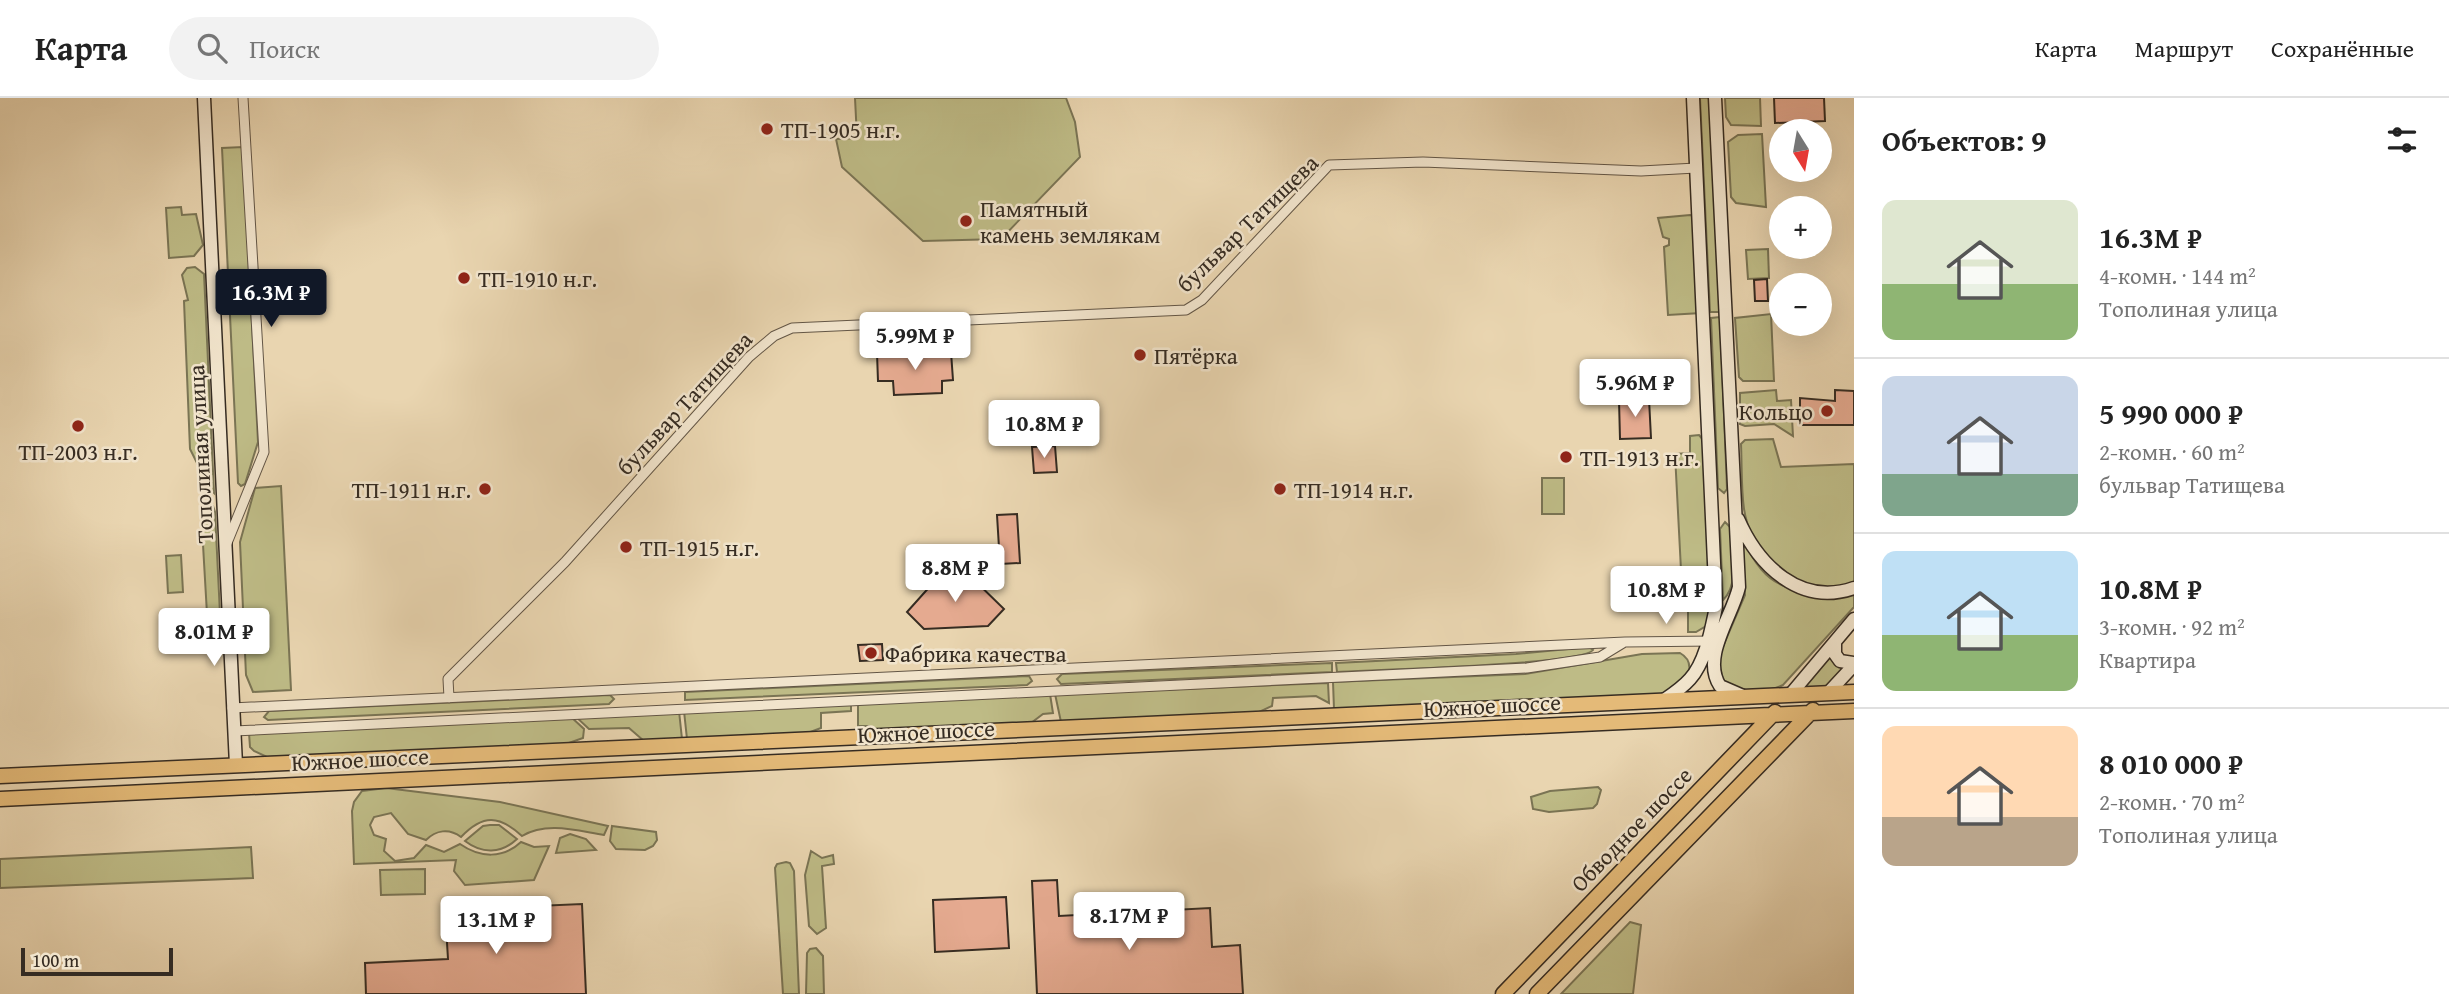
<!DOCTYPE html>
<html lang="ru">
<head>
<meta charset="utf-8">
<style>
	:root { --surface:#fff; --page:#f2f2f2; --text:#222; --muted:#767676; --line:#e0e0e0; --accent:#111827 }
	body { margin:0; font-family:"Gentium Book Plus",serif; background:var(--page); color:var(--text); height:100vh; display:flex; flex-direction:column; font-size:26px; white-space:nowrap }
	* { box-sizing:border-box; margin:0 }
	p { font-size:23px; color:var(--muted) }
	.icon { flex:none; width:38px; height:38px; fill:none; stroke:currentColor; stroke-width:2; stroke-linecap:round; stroke-linejoin:round }
	.map { position:relative; flex:1; overflow:hidden }
	.details { display:flex; flex-direction:column; background:var(--surface); width:595px }
	.details>* { flex:none }
	.needle { width:46px; rotate:169deg }
	.controls { position:absolute; left:1769px; top:21px; display:grid; gap:14px }
	.controls a { display:grid; place-items:center; width:63px; height:63px; border-radius:50%; background:var(--surface); box-shadow:0 7px 28px #0002; font-size:35px }
	.scale { position:absolute; left:21px; bottom:18px; width:152px; box-sizing:border-box; padding-left:7px; border:4px solid #362c22; border-top:0; font-size:19px; line-height:24px; white-space:nowrap; color:#362c22; -webkit-text-stroke:5px #f1e4cc; paint-order:stroke }
	.price { position:absolute; translate:-50% -60px; padding:0 16px; border-radius:7px; background:#fff; color:#222; font-size:23px; line-height:46px; filter:drop-shadow(0 2px 4px #0008) }
	.price::after { content:''; position:absolute; left:50%; top:42px; width:21px; height:16px; margin-left:-10px; background:inherit; clip-path:polygon(0 0,100% 0,50% 100%) }
	.price.current { background:var(--accent); color:#fff }
	ul { padding:0; list-style:none }
	li { display:flex; align-items:center; gap:21px; height:175px; padding:0 28px }
	li+li { border-top:2px solid var(--line) }
	li span { display:grid; place-items:center; flex:none; width:196px; height:140px; border-radius:14px; color:#555 }
	li>.icon { margin-inline-start:auto }
	span .icon { width:84px; height:84px; fill:#fffc; stroke-width:1 }
	li b { font-size:30px }
	h2 { display:flex; justify-content:space-between; align-items:center; height:84px; padding:0 28px; font-size:30px }
	header { display:flex; align-items:center; gap:42px; box-sizing:border-box; height:98px; padding:0 35px; background:var(--surface); border-bottom:2px solid var(--line) }
	header strong { font-size:33px }
	nav { display:flex; gap:38px; margin-inline-start:auto; font-size:24px }
	.search { width:490px; height:63px; background:var(--page); display:flex; align-items:center; gap:18px; box-sizing:border-box; padding:0 24px; border-radius:38px; color:var(--muted); font-size:26px }
	main { display:flex; flex:1; min-height:0 }
	.map>svg:first-child { display:block }
	.green { fill:#bebb86; stroke:#7a7454; stroke-width:2 }
	.building { fill:#e5aa90; stroke:#362c22; stroke-width:2 }
	.lines { fill:none; stroke-linecap:round; stroke-linejoin:round }
	.minor-casing { stroke:#635646; stroke-width:11 }
	.secondary-casing { stroke:#362c22; stroke-width:15 }
	.primary-casing { stroke:#362c22; stroke-width:17 }
	.minor { stroke:#f1e4cc; stroke-width:9 }
	.secondary { stroke:#f1e4cc; stroke-width:12 }
	.primary { stroke:#e4ba78; stroke-width:14 }
	.poi-dot { fill:#8f2418; stroke:#f1e4cc; stroke-width:2.5 }
	.labels { text-anchor:middle; dominant-baseline:central; stroke-width:5; stroke-linejoin:round; paint-order:stroke }
	.poi-label { font-size:23px; fill:#362c22; stroke:#f1e4cc; text-anchor:start }
	.street-label { font-size:23px; fill:#362c22; stroke:#f1e4cc }
</style>
</head>
<body>
<header>
<strong>Карта</strong>
<div class="search"><svg class="icon" aria-label="search" viewBox="0 0 24 24"><circle cx="10" cy="10" r="6"/><path d="M15 15l6 6"/></svg>Поиск</div>
<nav><a>Карта</a><a>Маршрут</a><a>Сохранённые</a></nav>
</header>
<main>
<div class="map">
<svg width="1854" height="896" viewBox="0 0 1854 896">
	<rect width="100%" height="100%" fill="#e9d5b0"/>
	<filter id="stains"><feTurbulence type="fractalNoise" baseFrequency=".00286" numOctaves="4"/><feColorMatrix values="0 0 0 0 .2 0 0 0 0 .09 0 0 0 0 .02 0 0 0 .5 -.17"/></filter>
	<radialGradient id="worn" r=".72"><stop offset=".6" stop-color="#630" stop-opacity="0"/><stop offset="1" stop-color="#630" stop-opacity=".3"/></radialGradient>
	<path class="green" d="M855,0H1066L1075,24L1080,59L1001,141L923,143L842,69L836,41L857,40Z
		M1700,0H1710L1720,214H1710Z
		M1725,0H1760L1761,28L1731,27L1726,19Z
		M1762,36L1766,109L1736,105L1731,99L1728,44L1738,37Z
		M243,49L258,344L245,386L241,388L238,385L222,50Z
		M181,109L182,117L196,116L203,147L194,158L169,160L166,110Z
		M1690,117L1693,118L1701,215L1668,217L1664,149L1669,147V141L1663,139L1658,120Z
		M1768,151L1769,180L1748,181L1746,152Z
		M195,169L204,176L214,395L210,391L190,351L184,203L188,202L182,177L187,170Z
		M1771,216L1774,283H1743L1739,279L1735,220Z
		M1720,219L1727,391L1724,395L1718,390L1711,220Z
		M1776,292L1777,303L1791,302L1793,338L1774,326L1745,328L1740,326V295Z
		M1699,337L1704,343L1712,509L1706,528L1696,534H1688V505L1669,506L1668,473L1681,472L1675,356L1690,355V338Z
		M1773,341L1781,369L1854,366V485C1846,487 1836,490 1827,490C1785,488 1750,451 1744,411C1741,389 1742,367 1741,346L1745,342Z
		M1542,380H1564V416H1542Z
		M281,388L291,592L253,594L246,577L240,444L255,390Z
		M207,406L213,408L215,414L220,516H207L201,412Z
		M1725,424L1731,430C1732,452 1740,486 1723,502L1720,431Z
		M1742,438C1767,498 1797,495 1854,494V509L1783,587C1765,596 1741,593 1724,587L1718,560L1745,497Z
		M181,457L183,494L168,495L166,458Z
		M1589,549L1593,552C1582,567 1370,572 1337,574L1336,565L1516,556Z
		M1832,554L1835,566L1847,570L1831,588L1802,590Z
		M1680,555C1689,560 1691,568 1688,577L1669,594L1657,597L1334,611L1333,584L1525,576L1642,556Z
		M1332,565V574L1061,586L1057,581L1062,576Z
		M1029,578L1032,583L1027,587L685,602V594Z
		M1328,585L1329,605L1316,598L1273,600L1272,608L1257,615L1061,624L1055,596Z
		M1050,596L1053,615L1043,616L1031,625L878,632L869,628H858V605Z
		M610,597L614,601L609,606L268,622L264,619L269,613Z
		M851,605V613L821,615V630L805,636L687,641L684,613Z
		M679,613L682,641L644,643L629,630L589,631L575,618Z
		M570,618L584,631L583,640L566,646L267,659L254,653L250,649L249,635Z
		M1598,689L1601,692L1597,706L1593,710L1549,714L1533,711L1531,699L1550,693Z
		M386,690L500,704L608,728L604,737C578,733 547,723 522,738C499,717 483,716 461,739C449,730 436,732 426,742L408,736L391,715L374,719L370,727L374,737L386,741L384,753L395,763L414,760L426,747L444,754L460,746C480,760 503,761 521,744L534,749L549,748L534,782L465,787L454,773L456,762L354,766L352,713L354,704L362,693Z
		M490,727H499L517,741C501,756 482,756 465,743L483,728Z
		M612,728L656,734L657,742L653,748L645,752L616,751L610,743Z
		M570,736L586,741L596,752L556,755L560,740Z
		M251,749L253,780L0,790V761Z
		M811,753L822,760L833,757L834,766L822,768L826,830L817,836L809,828L805,777Z
		M786,764L790,765L794,773L799,896H783L775,770L777,766Z
		M425,771V796L381,797L380,772Z
		M1630,824L1641,827L1633,896H1561Z
		M816,850L823,858L824,896H806L807,855L810,851Z"/>
	<path class="building" d="M1774,0H1824L1825,23L1775,25Z
		M1767,181L1768,203H1755L1754,182Z
		M911,252L922,254L926,258L951,254L953,282L942,283V295L894,297L893,283H878L877,255L899,258Z
		M1835,292L1854,293V327H1800V300L1835,303Z
		M1649,301L1651,340L1620,341L1619,302Z
		M1055,348L1057,374L1034,375L1032,349Z
		M1017,416L1020,465L1000,466L997,417Z
		M966,474L1004,511L988,528L924,531L907,514L941,476Z
		M882,546L883,562L860,563L858,547Z
		M1057,782L1059,818L1210,810L1212,849L1240,847L1243,896H1037L1032,783Z
		M1006,799L1009,850L935,854L933,802Z
		M582,806L586,896H366L365,865L448,861L445,812Z"/>
	<g class="lines">
		<g class="minor-casing">
			<path id="minor" d="M227,445L264,354L243,0
				M449,600L448,581L565,464L749,259L774,238L792,230L1186,212L1202,202L1329,67L1423,64L1641,73L1696,70
				M232,610L1625,544L1713,543
				M234,633L1527,570L1600,559L1623,545"/>
		</g>
		<g class="secondary-casing">
			<path id="secondary" d="M204,0L236,667
				M1715,0L1739,489C1732,519 1701,559 1720,588L1743,598
				M1738,421C1758,467 1800,509 1854,490
				M1835,544V556L1840,563L1854,565
				M1828,595L1854,567
				M1790,597L1854,521
				M1664,602C1673,596 1683,589 1690,581C1706,563 1711,532 1716,509L1693,0"/>
		</g>
		<g class="primary-casing">
			<path id="primary" d="M0,678L1854,594
				M0,701L1854,613
				M1503,896L1775,614
				M1537,896L1813,612"/>
		</g>
		<use href="#minor" class="minor"/>
		<use href="#secondary" class="secondary"/>
		<use href="#primary" class="primary"/>
	</g>
	<g class="poi-dot">
		<circle cx="767" cy="31" r="7"/>
		<circle cx="966" cy="123" r="7"/>
		<circle cx="464" cy="180" r="7"/>
		<circle cx="1140" cy="257" r="7"/>
		<circle cx="1827" cy="313" r="7"/>
		<circle cx="78" cy="328" r="7"/>
		<circle cx="1566" cy="359" r="7"/>
		<circle cx="485" cy="391" r="7"/>
		<circle cx="1280" cy="391" r="7"/>
		<circle cx="626" cy="449" r="7"/>
		<circle cx="871" cy="555" r="7"/>
	</g>
	<g class="labels">
		<g class="poi-label">
			<text x="781" y="31">ТП-1905 н.г.</text>
			<text x="980" y="110">Памятный<tspan x="980" dy="26">камень землякам</tspan></text>
			<text x="478" y="180">ТП-1910 н.г.</text>
			<text x="1154" y="257">Пятёрка</text>
			<text x="1813" y="313" text-anchor="end">Кольцо</text>
			<text x="78" y="353" text-anchor="middle">ТП-2003 н.г.</text>
			<text x="1580" y="359">ТП-1913 н.г.</text>
			<text x="471" y="391" text-anchor="end">ТП-1911 н.г.</text>
			<text x="1294" y="391">ТП-1914 н.г.</text>
			<text x="640" y="449">ТП-1915 н.г.</text>
			<text x="885" y="555">Фабрика качества</text>
		</g>
		<g class="street-label">
			<text transform="translate(1247 125) rotate(-44)">бульвар Татищева</text>
			<text transform="translate(684 305) rotate(-47)">бульвар Татищева</text>
			<text transform="translate(200 356) rotate(-93)">Тополиная улица</text>
			<text transform="translate(1492 607) rotate(-3)">Южное шоссе</text>
			<text transform="translate(926 633) rotate(-3)">Южное шоссе</text>
			<text transform="translate(360 661) rotate(-3)">Южное шоссе</text>
			<text transform="translate(1631 731) rotate(-46)">Обводное шоссе</text>
		</g>
	</g>
	<rect width="100%" height="100%" filter="url(#stains)"/>
	<rect width="100%" height="100%" fill="url(#worn)"/>
</svg>
<div class="controls">
<a><svg class="needle" viewBox="-14 -14 28 28"><path d="M0-13l5 13h-10z" fill="#e53935"/><path d="M0 13l5-13h-10z" fill="#767676"/></svg></a>
<a>+</a>
<a>−</a>
</div>
<div class="scale">100 m</div>
<b class="price current" style="left:271px;top:231px">16.3M ₽</b>
<b class="price" style="left:915px;top:274px">5.99M ₽</b>
<b class="price" style="left:1635px;top:321px">5.96M ₽</b>
<b class="price" style="left:1044px;top:362px">10.8M ₽</b>
<b class="price" style="left:955px;top:506px">8.8M ₽</b>
<b class="price" style="left:1666px;top:528px">10.8M ₽</b>
<b class="price" style="left:214px;top:570px">8.01M ₽</b>
<b class="price" style="left:1129px;top:854px">8.17M ₽</b>
<b class="price" style="left:496px;top:858px">13.1M ₽</b>
</div>
<section class="details">
<h2>Объектов: 9<svg class="icon" aria-label="filters" viewBox="0 0 24 24"><path d="M4 7h16M4 17h16"/><circle cx="9" cy="7" r="2"/><circle cx="15" cy="17" r="2"/></svg></h2>
<ul>
<li><span style="background:linear-gradient(#dfe7d0 60%,#8fb573 0)"><svg class="icon" aria-label="home" viewBox="0 0 24 24"><path d="M3 11l9-7 9 7M6 9v11h12V9"/></svg></span><div><b>16.3M ₽</b><p>4-комн. · 144 m²</p><p>Тополиная улица</p></div></li>
<li><span style="background:linear-gradient(#c9d6e8 70%,#7fa58c 0)"><svg class="icon" aria-label="home" viewBox="0 0 24 24"><path d="M3 11l9-7 9 7M6 9v11h12V9"/></svg></span><div><b>5 990 000 ₽</b><p>2-комн. · 60 m²</p><p>бульвар Татищева</p></div></li>
<li><span style="background:linear-gradient(#bfe0f5 60%,#8fb573 0)"><svg class="icon" aria-label="home" viewBox="0 0 24 24"><path d="M3 11l9-7 9 7M6 9v11h12V9"/></svg></span><div><b>10.8M ₽</b><p>3-комн. · 92 m²</p><p>Квартира</p></div></li>
<li><span style="background:linear-gradient(#ffd9b3 65%,#b9a48a 0)"><svg class="icon" aria-label="home" viewBox="0 0 24 24"><path d="M3 11l9-7 9 7M6 9v11h12V9"/></svg></span><div><b>8 010 000 ₽</b><p>2-комн. · 70 m²</p><p>Тополиная улица</p></div></li>
</ul>
</section>
</main>
</body>
</html>
